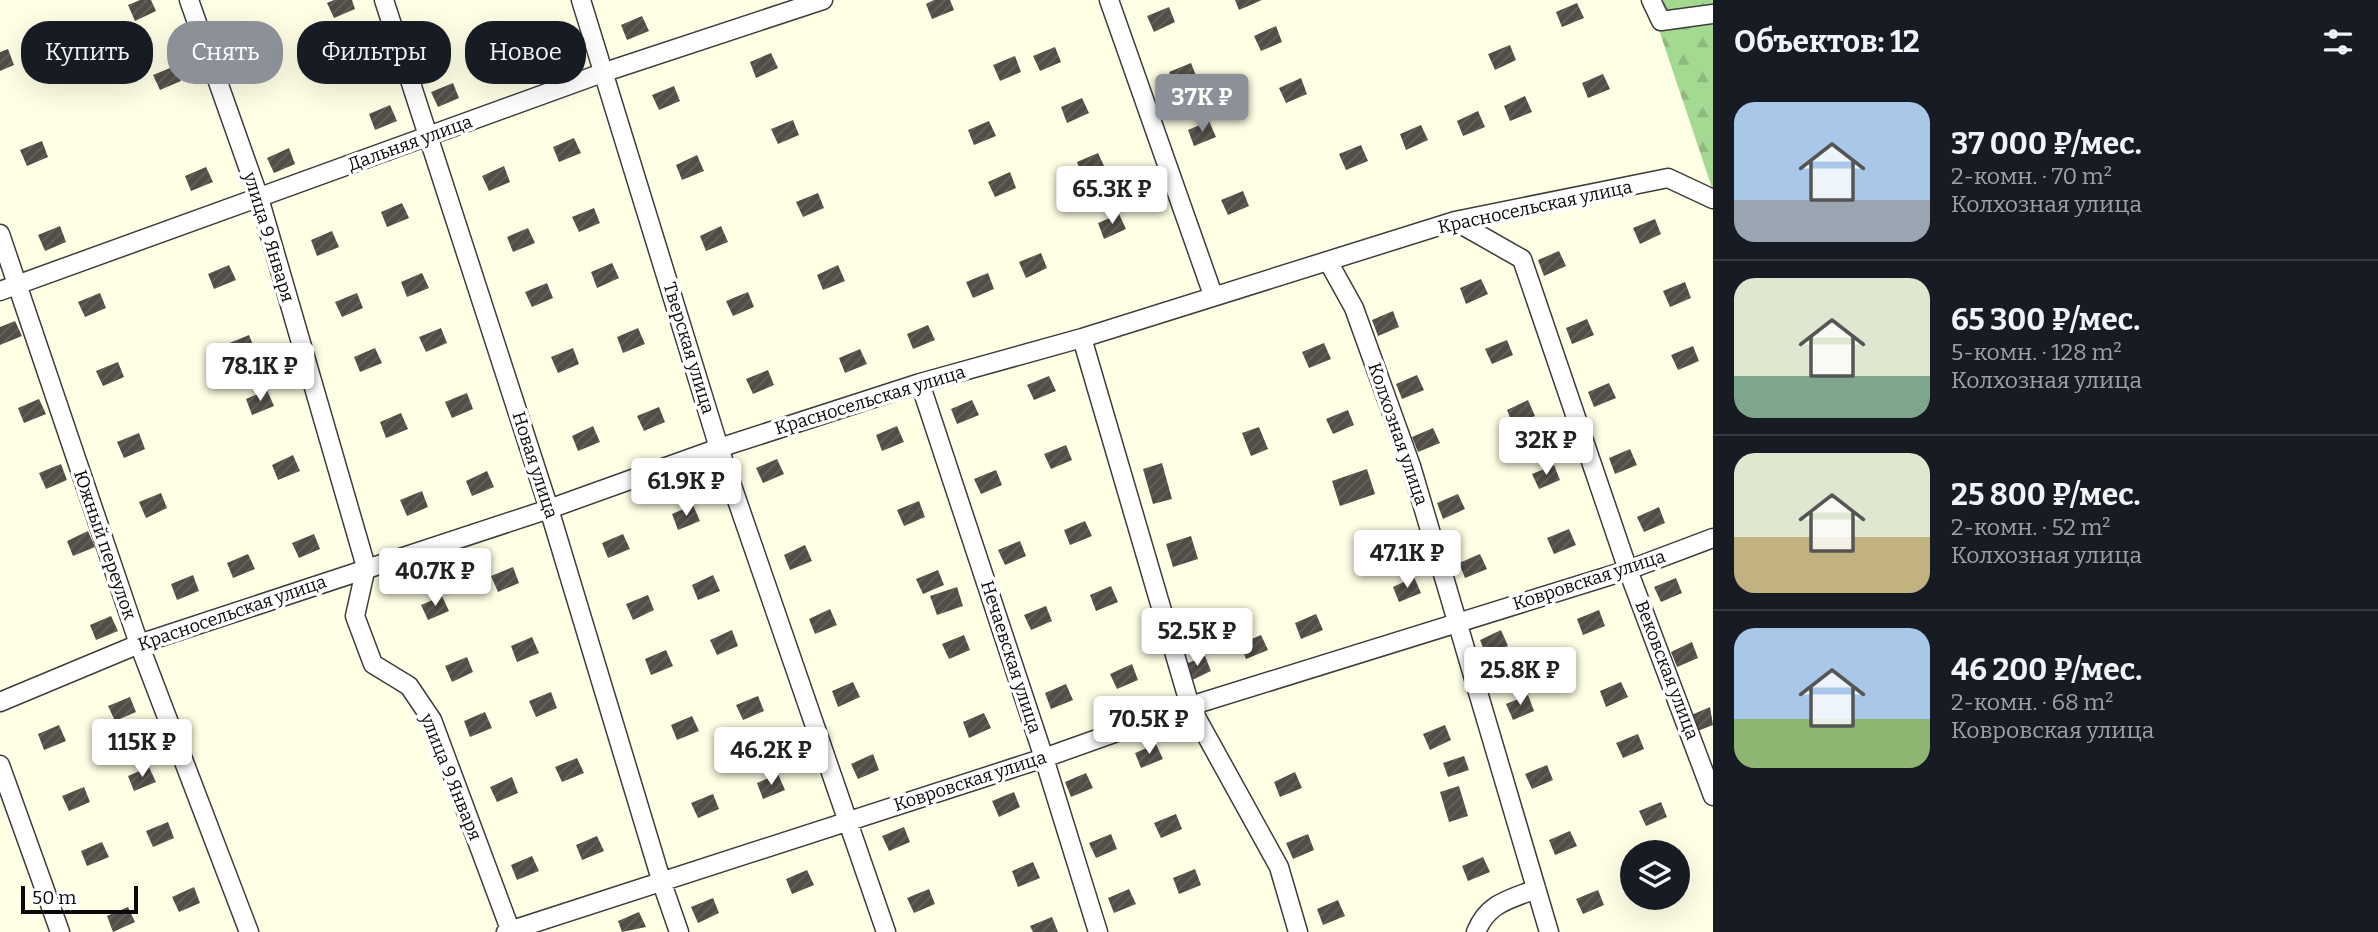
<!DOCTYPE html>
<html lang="ru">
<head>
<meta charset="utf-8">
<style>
	:root { --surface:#171b24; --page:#242831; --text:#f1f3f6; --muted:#9ea1a6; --line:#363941; --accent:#8c9099 }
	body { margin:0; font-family:Bitter,serif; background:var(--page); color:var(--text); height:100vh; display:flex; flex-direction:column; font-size:26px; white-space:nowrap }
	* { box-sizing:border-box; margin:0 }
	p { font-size:23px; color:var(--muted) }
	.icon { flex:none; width:38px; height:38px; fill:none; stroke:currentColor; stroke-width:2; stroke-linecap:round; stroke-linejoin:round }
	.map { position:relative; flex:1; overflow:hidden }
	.details { display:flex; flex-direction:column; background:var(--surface); width:665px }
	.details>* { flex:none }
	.hud { position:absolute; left:21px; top:21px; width:665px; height:63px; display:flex; gap:14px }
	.fabs { position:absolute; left:1620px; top:840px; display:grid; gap:14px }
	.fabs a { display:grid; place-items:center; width:70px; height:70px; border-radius:50%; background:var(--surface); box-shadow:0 7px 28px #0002; font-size:35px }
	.scale { position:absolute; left:21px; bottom:18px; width:117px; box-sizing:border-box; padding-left:7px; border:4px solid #0a0a0a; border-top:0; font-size:19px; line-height:24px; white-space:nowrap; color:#0a0a0a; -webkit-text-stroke:5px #fff; paint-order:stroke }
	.price { position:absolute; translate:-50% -60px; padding:0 16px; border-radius:7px; background:#fff; color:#222; font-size:23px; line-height:46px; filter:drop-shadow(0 2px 4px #0008) }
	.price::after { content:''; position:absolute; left:50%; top:42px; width:21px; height:16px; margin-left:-10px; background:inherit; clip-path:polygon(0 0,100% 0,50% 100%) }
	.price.active { background:var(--accent); color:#fff }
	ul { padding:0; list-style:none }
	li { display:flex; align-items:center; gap:21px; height:175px; padding:0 21px }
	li+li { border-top:2px solid var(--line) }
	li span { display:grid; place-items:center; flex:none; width:196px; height:140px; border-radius:21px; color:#555 }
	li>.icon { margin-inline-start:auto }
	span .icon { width:84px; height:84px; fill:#fffc; stroke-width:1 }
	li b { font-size:30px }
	h2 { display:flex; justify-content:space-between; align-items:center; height:84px; padding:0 21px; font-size:30px }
	.chip { padding:0 24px; border-radius:28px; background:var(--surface); box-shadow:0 7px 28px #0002; font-size:24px; line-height:63px }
	.chip.active { background:var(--accent); color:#fff }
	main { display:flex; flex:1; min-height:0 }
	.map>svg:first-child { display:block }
	.forest { fill:url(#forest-firs) }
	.building { fill:url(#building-hatch) }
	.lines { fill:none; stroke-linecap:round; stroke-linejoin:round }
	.minor-casing { stroke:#3d3d3d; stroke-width:21 }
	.minor { stroke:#fff; stroke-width:18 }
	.labels { text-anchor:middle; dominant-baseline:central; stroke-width:7; stroke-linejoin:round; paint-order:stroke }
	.street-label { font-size:18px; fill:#0a0a0a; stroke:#fff }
</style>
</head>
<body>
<main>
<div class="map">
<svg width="1713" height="932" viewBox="0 0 1713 932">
	<defs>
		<pattern id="forest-firs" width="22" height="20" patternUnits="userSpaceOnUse" patternTransform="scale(1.75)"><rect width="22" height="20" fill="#a4d991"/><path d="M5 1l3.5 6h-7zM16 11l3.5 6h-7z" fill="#8cb97c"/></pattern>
		<pattern id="building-hatch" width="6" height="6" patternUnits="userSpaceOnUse" patternTransform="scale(1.75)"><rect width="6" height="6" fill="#524d46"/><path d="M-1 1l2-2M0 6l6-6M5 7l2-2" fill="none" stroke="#66625c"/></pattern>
	</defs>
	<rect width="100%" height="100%" fill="#ffffe6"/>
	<path class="forest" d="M1649,0H1713V190L1712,188Z"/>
	<path class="building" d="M140,0H151L156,11L135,21L128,5Z
		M334,0H352L355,9L334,18L327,3Z
		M934,0H950L954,10L932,19L926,4Z
		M1235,0H1262L1239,10Z
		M1577,3L1584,18L1562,27L1556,12Z
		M1169,7L1175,22L1154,32L1147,16Z
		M642,16L649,31L627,40L621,25Z
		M431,25L438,41L416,50L410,34Z
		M1276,26L1282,42L1261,51L1254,36Z
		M255,31L262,46L240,55L234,40Z
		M576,32L583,48L561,57L555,42Z
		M1510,45L1516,60L1495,70L1488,54Z
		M1055,47L1061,62L1040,71L1033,56Z
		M8,49L14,65L0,71V52Z
		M771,53L778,68L756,78L750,62Z
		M1015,56L1021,72L1000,81L993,65Z
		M371,58L378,73L356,82L350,67Z
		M1191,63L1197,78L1176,87L1169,72Z
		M175,66L181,81L160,90L153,75Z
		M1603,74L1610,89L1588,98L1582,83Z
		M1301,78L1307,94L1286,103L1279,88Z
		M453,83L459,98L438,107L431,92Z
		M674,86L680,101L659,110L652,95Z
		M1525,96L1532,112L1510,121L1504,106Z
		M1082,98L1089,113L1067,123L1061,107Z
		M390,105L397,121L375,130L369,114Z
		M1478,111L1485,127L1463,136L1457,121Z
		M793,120L799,135L778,144L771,129Z
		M989,121L996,136L974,145L968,130Z
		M1209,121L1216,137L1194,146L1188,130Z
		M1421,125L1428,140L1406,150L1400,134Z
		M574,138L581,153L559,162L553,147Z
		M42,141L48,157L27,166L20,150Z
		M1361,145L1368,161L1346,170L1339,154Z
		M289,148L295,164L274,173L267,158Z
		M1098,153L1105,168L1083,178L1077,162Z
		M697,155L704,171L682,180L676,165Z
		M504,166L510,182L489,191L482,176Z
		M206,167L213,182L191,191L185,176Z
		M1010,172L1016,188L995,197L988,182Z
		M1243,191L1249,206L1228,215L1221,200Z
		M818,193L824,208L803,217L796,202Z
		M402,203L409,218L387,227L381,212Z
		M594,208L600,223L579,232L572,217Z
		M1119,214L1126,229L1104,239L1098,223Z
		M1655,219L1661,234L1640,244L1633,228Z
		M60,226L66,242L45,251L38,235Z
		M721,226L728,242L706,251L700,236Z
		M528,228L535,243L513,252L507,237Z
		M332,231L339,247L317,256L311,240Z
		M1559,251L1566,266L1544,276L1538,260Z
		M1041,253L1047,268L1026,278L1019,262Z
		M612,263L619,278L597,288L591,272Z
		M229,265L236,280L214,289L208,274Z
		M838,265L845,281L823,290L817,275Z
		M422,273L429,288L407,297L401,282Z
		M988,273L994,289L973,298L966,282Z
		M1481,279L1488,294L1466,304L1460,288Z
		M1685,282L1691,298L1670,307L1663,291Z
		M547,283L553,298L532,307L525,292Z
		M748,292L754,307L733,316L726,301Z
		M100,293L106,308L85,317L78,302Z
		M357,293L363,308L342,317L335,302Z
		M1393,311L1399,327L1378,336L1372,320Z
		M1587,319L1594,335L1572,344L1566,328Z
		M15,321L22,336L0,345V327Z
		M928,325L935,340L913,349L907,334Z
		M441,328L447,343L426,352L419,337Z
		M638,328L645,344L623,353L617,337Z
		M249,335L255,350L234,360L227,344Z
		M1507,340L1513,355L1492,364L1485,349Z
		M1324,343L1331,359L1309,368L1302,352Z
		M1693,346L1699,361L1678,370L1671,355Z
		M375,348L382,363L360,372L354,357Z
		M573,348L579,364L558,373L551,357Z
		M860,349L867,364L845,373L839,358Z
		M118,362L124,377L103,386L96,371Z
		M768,370L774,385L753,394L746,379Z
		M1417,375L1424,390L1402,399L1396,384Z
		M1049,376L1056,391L1034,400L1027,385Z
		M1609,383L1616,398L1594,407L1588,392Z
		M267,390L274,406L252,415L246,399Z
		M467,393L473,409L452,418L445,402Z
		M39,399L46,414L24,423L18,408Z
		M972,400L979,415L957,424L951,409Z
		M1528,400L1535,416L1513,425L1507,410Z
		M659,407L665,422L644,431L637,416Z
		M1348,410L1354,425L1333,434L1326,419Z
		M401,413L408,429L386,438L380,422Z
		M593,426L600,442L578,451L572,436Z
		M897,426L904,442L882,451L876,435Z
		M1259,427L1268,449L1251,456L1242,433Z
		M1433,428L1440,443L1418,452L1412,437Z
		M139,433L145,449L124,458L117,442Z
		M1066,445L1072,460L1051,469L1044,454Z
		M1630,449L1637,465L1615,474L1609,458Z
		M293,455L300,471L278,480L272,465Z
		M777,459L784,474L763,483L756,468Z
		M1162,463L1172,499L1153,504L1143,469Z
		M61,464L67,480L46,489L39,473Z
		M1554,465L1560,480L1539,489L1532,474Z
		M1367,469L1375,494L1340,506L1332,481Z
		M996,470L1002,485L981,494L974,479Z
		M487,471L494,487L472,496L466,481Z
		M422,491L428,507L407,516L400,500Z
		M161,493L167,508L146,518L139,502Z
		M1458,494L1465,509L1443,519L1437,503Z
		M919,501L925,517L904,526L897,510Z
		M693,505L700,521L678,530L672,514Z
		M1659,507L1665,523L1644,532L1637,517Z
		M1085,521L1092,536L1070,545L1064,530Z
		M1569,529L1576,545L1554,554L1547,538Z
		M88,531L95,547L73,556L67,541Z
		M314,534L320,549L299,558L292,543Z
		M623,534L630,549L608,558L602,543Z
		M1191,536L1198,559L1173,567L1166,544Z
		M1020,541L1026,556L1005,565L998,550Z
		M805,545L812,561L790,570L784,555Z
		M248,554L255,569L233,578L227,563Z
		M1480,554L1487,569L1465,578L1459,563Z
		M513,567L519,583L498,592L491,576Z
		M938,570L944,585L923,594L916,579Z
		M193,575L199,591L177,600L171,584Z
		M713,575L720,591L698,600L692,585Z
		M1414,577L1421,593L1399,602L1393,587Z
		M1676,578L1682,593L1661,602L1654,587Z
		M1111,586L1118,602L1096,611L1090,595Z
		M957,587L963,606L937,615L930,596Z
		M648,595L654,610L633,620L626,604Z
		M442,596L449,611L428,620L421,605Z
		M1046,606L1052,621L1031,630L1024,615Z
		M830,609L837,625L815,634L809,619Z
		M1599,610L1605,626L1583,635L1577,619Z
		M1316,614L1323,630L1301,639L1295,623Z
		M111,616L118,631L96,640L90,625Z
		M732,630L738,646L717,655L710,640Z
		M1501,630L1508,646L1486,655L1480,640Z
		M964,635L970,650L949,659L942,644Z
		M1261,635L1268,650L1246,659L1240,644Z
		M532,637L539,653L517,662L511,646Z
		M1692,642L1698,658L1677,667L1671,652Z
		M666,650L673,666L651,675L645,659Z
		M1205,656L1211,671L1190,681L1183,665Z
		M467,657L473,672L452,682L445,666Z
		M1132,664L1138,680L1117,689L1110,674Z
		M853,682L860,697L838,707L832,691Z
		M1621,682L1628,697L1606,707L1600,691Z
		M1066,684L1073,700L1051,709L1045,693Z
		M551,692L557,708L536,717L529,701Z
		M1528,695L1534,711L1513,720L1506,704Z
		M758,696L764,711L743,720L736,705Z
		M130,697L136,712L115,721L108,706Z
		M1710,707L1713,725L1695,732L1689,716Z
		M485,712L492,728L470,737L464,721Z
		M984,713L991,728L969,738L963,722Z
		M692,716L699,731L677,740L671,725Z
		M59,725L66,741L44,750L38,734Z
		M1445,725L1451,740L1430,750L1423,734Z
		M1638,734L1644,749L1623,758L1616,743Z
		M1156,744L1163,759L1141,768L1135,753Z
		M873,754L879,770L858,779L851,764Z
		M1464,756L1469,770L1448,777L1443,763Z
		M577,758L584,773L562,782L555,767Z
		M1547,765L1553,780L1532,789L1525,774Z
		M149,767L156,782L134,791L128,776Z
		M1295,772L1302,788L1280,797L1274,782Z
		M1086,773L1093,788L1071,797L1065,782Z
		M778,774L785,790L763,799L757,783Z
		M512,777L518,793L497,802L490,787Z
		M1459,786L1468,816L1449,822L1440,792Z
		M84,787L90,802L69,811L62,796Z
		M1014,792L1020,807L999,817L992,801Z
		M713,794L719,809L698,818L691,803Z
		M1661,802L1667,817L1646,826L1639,811Z
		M1176,814L1182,829L1161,838L1154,823Z
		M168,822L174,838L153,847L146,831Z
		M904,827L910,842L889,851L882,836Z
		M1570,831L1577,846L1555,855L1549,840Z
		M1111,834L1117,849L1096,858L1089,843Z
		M1308,834L1314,850L1293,859L1286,843Z
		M597,836L604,851L582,860L576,845Z
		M102,842L109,857L87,866L81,851Z
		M532,856L539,871L517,880L511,865Z
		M1483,857L1490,872L1468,881L1462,866Z
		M1033,862L1040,878L1018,887L1012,871Z
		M1195,869L1201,885L1179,894L1173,878Z
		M807,870L814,885L792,894L786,879Z
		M194,887L200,903L179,912L172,897Z
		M929,889L935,904L914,913L907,898Z
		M1129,889L1136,904L1114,913L1108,898Z
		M1598,890L1604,905L1583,914L1576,899Z
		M713,898L719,913L698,923L691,907Z
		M1338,900L1345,916L1323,925L1317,909Z
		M128,907L135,922L113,932L107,916Z
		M639,912L646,927L622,932L618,921Z
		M1052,917L1058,932H1033L1030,926Z"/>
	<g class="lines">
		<g class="minor-casing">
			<path id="minor" d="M189,0L259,198L366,567L355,616L373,664L409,686L432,720L511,932
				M384,0L549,509L662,883L679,932
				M581,0L719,448L886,932
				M1109,0L1213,295
				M1651,0L1661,21L1713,14
				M1455,221L1522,259L1628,570L1713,796
				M0,234L139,644L249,932
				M1329,263L1354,308L1411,466L1549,932
				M0,291L605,72L823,0
				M1082,338L1190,706L1279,867L1298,932
				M920,383L1044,758L1098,932
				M0,702L139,644L549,509L719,448L920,383L1082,338L1455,221L1668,178L1713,199
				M0,765L60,932
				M506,932L1044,758L1190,706L1628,570L1713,538
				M1476,932C1488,903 1508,900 1536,889"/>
		</g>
		<use href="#minor" class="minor"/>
	</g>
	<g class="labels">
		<g class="street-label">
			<text transform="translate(410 143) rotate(-20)">Дальняя улица</text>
			<text transform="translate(1535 207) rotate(-12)">Красносельская улица</text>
			<text transform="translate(269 237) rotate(73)">улица 9 Января</text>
			<text transform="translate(689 348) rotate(73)">Тверская улица</text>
			<text transform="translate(870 400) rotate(-17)">Красносельская улица</text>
			<text transform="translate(1398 434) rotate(71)">Колхозная улица</text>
			<text transform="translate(535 465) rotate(72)">Новая улица</text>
			<text transform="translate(105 545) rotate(71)">Южный переулок</text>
			<text transform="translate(1589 580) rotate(-18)">Ковровская улица</text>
			<text transform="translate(232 613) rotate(-19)">Красносельская улица</text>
			<text transform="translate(1011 657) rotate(72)">Нечаевская улица</text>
			<text transform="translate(1667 670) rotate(69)">Вековская улица</text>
			<text transform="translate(451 777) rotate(68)">улица 9 Января</text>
			<text transform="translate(970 781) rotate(-18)">Ковровская улица</text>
		</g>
	</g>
</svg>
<div class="fabs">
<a><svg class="icon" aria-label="layers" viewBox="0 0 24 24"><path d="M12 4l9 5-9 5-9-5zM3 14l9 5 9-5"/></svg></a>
</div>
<div class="scale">50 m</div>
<b class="price active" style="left:1202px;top:134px">37K ₽</b>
<b class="price" style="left:1112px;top:226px">65.3K ₽</b>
<b class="price" style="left:260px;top:403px">78.1K ₽</b>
<b class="price" style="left:1546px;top:477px">32K ₽</b>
<b class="price" style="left:686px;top:518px">61.9K ₽</b>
<b class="price" style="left:1407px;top:590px">47.1K ₽</b>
<b class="price" style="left:435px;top:608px">40.7K ₽</b>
<b class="price" style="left:1197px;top:668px">52.5K ₽</b>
<b class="price" style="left:1520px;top:707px">25.8K ₽</b>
<b class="price" style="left:1149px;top:756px">70.5K ₽</b>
<b class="price" style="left:142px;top:779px">115K ₽</b>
<b class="price" style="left:771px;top:787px">46.2K ₽</b>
<div class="hud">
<a class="chip">Купить</a>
<a class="chip active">Снять</a>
<a class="chip">Фильтры</a>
<a class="chip">Новое</a>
</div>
</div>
<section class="details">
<h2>Объектов: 12<svg class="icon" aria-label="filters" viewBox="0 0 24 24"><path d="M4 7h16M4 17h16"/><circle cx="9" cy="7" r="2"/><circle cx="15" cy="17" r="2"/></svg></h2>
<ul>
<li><span style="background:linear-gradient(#a9c7e8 70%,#9aa5b1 0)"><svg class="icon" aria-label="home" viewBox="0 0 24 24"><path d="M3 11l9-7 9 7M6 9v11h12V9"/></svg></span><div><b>37 000 ₽/мес.</b><p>2-комн. · 70 m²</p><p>Колхозная улица</p></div></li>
<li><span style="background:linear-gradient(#dfe7d0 70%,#7fa58c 0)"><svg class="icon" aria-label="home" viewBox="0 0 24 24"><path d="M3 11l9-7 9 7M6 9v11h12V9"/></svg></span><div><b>65 300 ₽/мес.</b><p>5-комн. · 128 m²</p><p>Колхозная улица</p></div></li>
<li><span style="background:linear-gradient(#dfe7d0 60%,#c2b280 0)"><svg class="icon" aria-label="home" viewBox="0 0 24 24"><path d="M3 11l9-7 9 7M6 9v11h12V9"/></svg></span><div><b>25 800 ₽/мес.</b><p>2-комн. · 52 m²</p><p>Колхозная улица</p></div></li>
<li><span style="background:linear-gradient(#a9c7e8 65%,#8fb573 0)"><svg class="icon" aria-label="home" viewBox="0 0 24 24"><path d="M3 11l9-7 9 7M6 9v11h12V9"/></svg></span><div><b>46 200 ₽/мес.</b><p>2-комн. · 68 m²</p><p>Ковровская улица</p></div></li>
</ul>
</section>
</main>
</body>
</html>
